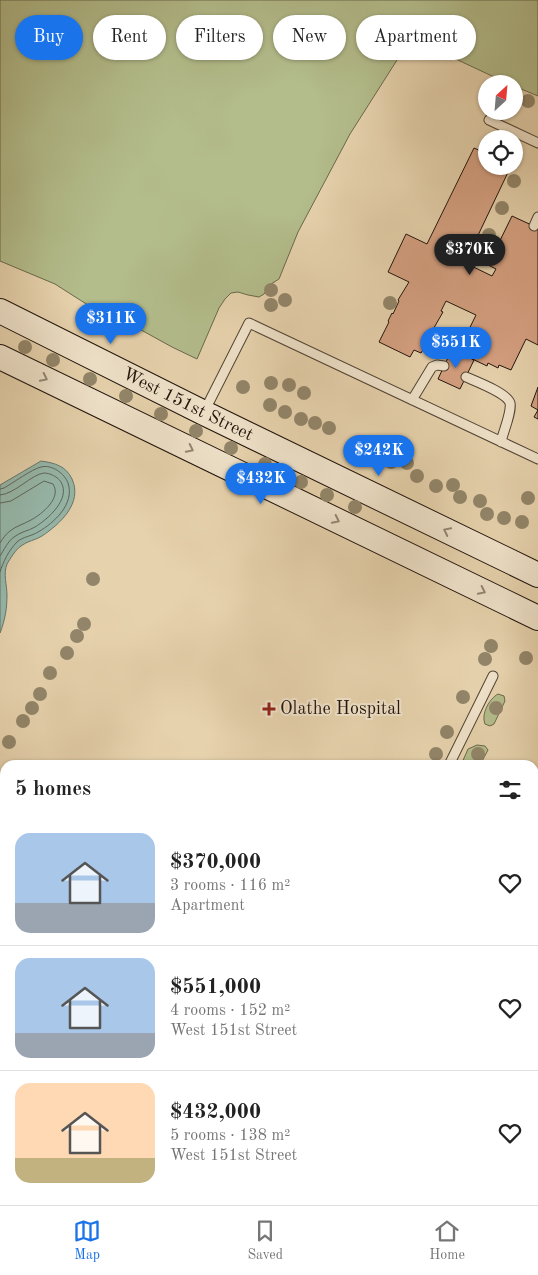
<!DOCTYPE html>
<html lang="en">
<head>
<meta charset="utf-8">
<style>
	:root { --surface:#fff; --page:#f6f6f6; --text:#222; --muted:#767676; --line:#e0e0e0; --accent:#1a73e8 }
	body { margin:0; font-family:"Old Standard TT",serif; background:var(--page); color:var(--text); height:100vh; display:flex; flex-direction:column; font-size:19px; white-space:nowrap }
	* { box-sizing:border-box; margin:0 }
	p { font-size:16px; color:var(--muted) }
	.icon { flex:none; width:28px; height:28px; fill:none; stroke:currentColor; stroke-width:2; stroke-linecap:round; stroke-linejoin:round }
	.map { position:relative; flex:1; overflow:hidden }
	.sheet { position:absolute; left:0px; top:760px; width:539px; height:445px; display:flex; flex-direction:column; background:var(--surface); border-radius:15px 15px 0 0; box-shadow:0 1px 4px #0004 }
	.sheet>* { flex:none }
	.banner { position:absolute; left:15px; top:15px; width:509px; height:45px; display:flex; gap:10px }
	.needle { width:32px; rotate:26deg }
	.tools { position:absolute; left:478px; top:75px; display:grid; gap:10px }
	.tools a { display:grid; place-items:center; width:45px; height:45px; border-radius:50%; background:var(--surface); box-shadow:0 1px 4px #0004; font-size:25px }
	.price { position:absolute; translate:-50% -42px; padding:0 11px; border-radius:18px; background:var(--accent); color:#fff; font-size:16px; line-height:32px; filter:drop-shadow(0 1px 2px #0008) }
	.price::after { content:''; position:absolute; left:50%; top:30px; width:15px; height:11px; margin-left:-8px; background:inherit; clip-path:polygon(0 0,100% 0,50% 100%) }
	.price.selected { background:#222; color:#fff }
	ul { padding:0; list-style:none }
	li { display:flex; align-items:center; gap:15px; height:125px; padding:0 15px }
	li+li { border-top:1px solid var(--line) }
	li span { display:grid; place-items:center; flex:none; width:140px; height:100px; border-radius:15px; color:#555 }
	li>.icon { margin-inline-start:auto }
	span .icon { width:60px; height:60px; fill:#fffc; stroke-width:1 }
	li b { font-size:21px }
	h2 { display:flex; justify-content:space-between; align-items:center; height:60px; padding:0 15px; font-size:21px }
	.pill { padding:0 18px; border-radius:22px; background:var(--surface); box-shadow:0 1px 4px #0004; font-size:18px; line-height:45px }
	.pill.selected { background:var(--accent); color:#fff }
	.menu { display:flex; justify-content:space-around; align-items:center; height:70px; border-top:1px solid var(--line); background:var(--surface); font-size:14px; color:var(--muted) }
	.menu a { display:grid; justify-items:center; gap:2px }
	.menu .selected { color:var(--accent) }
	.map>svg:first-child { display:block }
	.green { fill:#b3bc8b; stroke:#6a684c }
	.water { fill:#96b8ab; stroke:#67766b }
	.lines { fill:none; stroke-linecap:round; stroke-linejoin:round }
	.shore { stroke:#5c665c; stroke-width:1 }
	.building { fill:#d5a081; stroke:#21140c }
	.service-casing { stroke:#524434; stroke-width:11 }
	.minor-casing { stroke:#524434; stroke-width:19 }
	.secondary-casing { stroke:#21140c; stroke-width:26 }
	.service { stroke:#efe2ca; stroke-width:9 }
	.minor { stroke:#efe2ca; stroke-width:18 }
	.secondary { stroke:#efe2ca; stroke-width:24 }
	.tree { fill:#928569 }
	.oneway { stroke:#928574 }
	.poi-dot { fill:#8f2418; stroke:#efe2ca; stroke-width:2 }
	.labels { text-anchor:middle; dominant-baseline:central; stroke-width:4; stroke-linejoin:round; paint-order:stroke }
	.street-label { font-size:18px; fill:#21140c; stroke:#efe2ca }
	.poi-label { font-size:18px; fill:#21140c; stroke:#efe2ca; text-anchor:start }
</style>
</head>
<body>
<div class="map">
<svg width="538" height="1205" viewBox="0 0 538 1205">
	<rect width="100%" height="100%" fill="#e6d2ad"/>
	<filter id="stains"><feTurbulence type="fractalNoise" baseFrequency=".004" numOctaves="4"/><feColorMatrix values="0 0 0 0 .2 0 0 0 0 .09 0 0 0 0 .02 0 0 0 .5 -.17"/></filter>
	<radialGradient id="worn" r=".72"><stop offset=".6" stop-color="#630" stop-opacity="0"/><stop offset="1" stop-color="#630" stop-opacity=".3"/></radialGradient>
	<path class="green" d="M0,0H538V96L514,86V84H509L411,38L350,134L298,232L279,279L271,284L264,294L259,297L248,295L238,292L231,293L225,299L219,308L197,359L172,347L114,315L111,317L102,314L55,284L0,261Z
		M498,694L504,696L505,701L494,724L490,726L485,724C481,714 489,699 498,694Z
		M477,745L485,746L488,750L480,765H461L468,749Z
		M534,795L538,798V922L534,920Z
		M391,1200H480L471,1205H392Z"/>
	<path class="water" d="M41,461C55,463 66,466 72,479C83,503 60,524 42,536C36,540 27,541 21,546C16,549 10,559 7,564C3,574 7,585 7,595C7,609 5,620 0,633V485Z"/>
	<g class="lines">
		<path class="shore" d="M0,489L4,488C13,483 32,469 41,467C52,464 65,474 68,483C75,504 54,523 38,532C32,536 22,537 17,542C9,550 3,562 0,572
			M0,495C15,494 32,474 44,473C50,473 58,477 61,482C71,499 48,519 35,527C28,531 20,532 14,537C8,541 4,550 0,556
			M0,503L11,501L44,481L53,484C62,498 42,514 31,520C24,524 16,526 10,531C6,534 3,538 0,543"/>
	</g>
	<path class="building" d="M486,142V166H511L471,250L465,247L459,260L492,276L496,269L488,265L512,216L538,228V345L526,339L511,370L499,365L498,368L488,363L487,366L458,352L476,315L446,301L441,311L443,312L431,333H433L421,353L414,350L410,357L379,342L389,322L388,321L392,313L393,314L399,301L398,300L409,282L388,272L406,234L427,244L474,148L481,151Z
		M452,349L474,360L460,389L438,379Z
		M538,387V419L534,417L538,410L531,406Z
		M180,1200H321L332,1205H190Z"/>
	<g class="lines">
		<g class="service-casing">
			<path id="service" d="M489,120L538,143
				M534,226L538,217
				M466,377C475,381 507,393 510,403C512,412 503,432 501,442
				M412,400L432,367L437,365L444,366
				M204,412L249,323L538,459
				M449,765L493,676
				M534,941L538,940
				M0,977L5,980
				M534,1030L538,1032
				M0,1111L5,1113"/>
		</g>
		<g class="minor-casing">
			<path id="minor" d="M0,851H5
				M534,1110L538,1114"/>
		</g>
		<g class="secondary-casing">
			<g id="secondary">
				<path id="s1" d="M0,311L204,413L538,575"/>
				<path d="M0,357L538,618"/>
			</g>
		</g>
		<use href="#service" class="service"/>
		<use href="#minor" class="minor"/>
		<use href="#secondary" class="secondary"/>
	</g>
	<g class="tree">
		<circle cx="528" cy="101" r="7"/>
		<circle cx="514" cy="181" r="7"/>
		<circle cx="502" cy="208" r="7"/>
		<circle cx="489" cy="235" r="7"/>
		<circle cx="271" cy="290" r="7"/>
		<circle cx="285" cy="300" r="7"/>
		<circle cx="390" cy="303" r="7"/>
		<circle cx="271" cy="305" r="7"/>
		<circle cx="25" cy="347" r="7"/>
		<circle cx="53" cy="360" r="7"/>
		<circle cx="90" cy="379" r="7"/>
		<circle cx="271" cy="383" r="7"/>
		<circle cx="289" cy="385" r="7"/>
		<circle cx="243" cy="387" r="7"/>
		<circle cx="304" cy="393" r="7"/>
		<circle cx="126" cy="396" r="7"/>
		<circle cx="270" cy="405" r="7"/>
		<circle cx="285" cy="412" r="7"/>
		<circle cx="161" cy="414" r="7"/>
		<circle cx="301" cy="419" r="7"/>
		<circle cx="315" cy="423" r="7"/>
		<circle cx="329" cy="428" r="7"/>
		<circle cx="196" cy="431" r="7"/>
		<circle cx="231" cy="448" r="7"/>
		<circle cx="391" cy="462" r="7"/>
		<circle cx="407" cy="463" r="7"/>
		<circle cx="265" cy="464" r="7"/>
		<circle cx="417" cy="476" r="7"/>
		<circle cx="301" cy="482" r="7"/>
		<circle cx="453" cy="485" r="7"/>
		<circle cx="436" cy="486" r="7"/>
		<circle cx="327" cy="495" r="7"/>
		<circle cx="460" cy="497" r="7"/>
		<circle cx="528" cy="498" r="7"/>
		<circle cx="480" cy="501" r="7"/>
		<circle cx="355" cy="507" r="7"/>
		<circle cx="487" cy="514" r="7"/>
		<circle cx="504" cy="518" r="7"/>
		<circle cx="522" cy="522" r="7"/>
		<circle cx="93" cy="579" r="7"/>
		<circle cx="84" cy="624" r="7"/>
		<circle cx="77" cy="636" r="7"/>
		<circle cx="491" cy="646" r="7"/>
		<circle cx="67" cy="653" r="7"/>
		<circle cx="526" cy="658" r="7"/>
		<circle cx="485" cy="659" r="7"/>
		<circle cx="50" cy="673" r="7"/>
		<circle cx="40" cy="694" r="7"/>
		<circle cx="463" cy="697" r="7"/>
		<circle cx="32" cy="708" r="7"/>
		<circle cx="496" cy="708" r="7"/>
		<circle cx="23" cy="721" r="7"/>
		<circle cx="447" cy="732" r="7"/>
		<circle cx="9" cy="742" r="7"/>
		<circle cx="436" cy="754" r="7"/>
		<circle cx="478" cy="754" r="7"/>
	</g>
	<defs><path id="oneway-chevron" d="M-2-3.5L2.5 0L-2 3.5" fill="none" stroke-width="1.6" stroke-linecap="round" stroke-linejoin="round" transform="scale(1.25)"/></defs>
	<g class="oneway">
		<use href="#oneway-chevron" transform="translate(44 378) rotate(26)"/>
		<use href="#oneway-chevron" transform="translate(190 449) rotate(26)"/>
		<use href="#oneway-chevron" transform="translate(336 520) rotate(26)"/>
		<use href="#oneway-chevron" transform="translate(447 531) rotate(-154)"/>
		<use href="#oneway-chevron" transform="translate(482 591) rotate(26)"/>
	</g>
	<path class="poi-dot" d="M266.5 701.5h5v5h5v5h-5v5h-5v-5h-5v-5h5z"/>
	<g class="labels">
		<g class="street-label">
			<text stroke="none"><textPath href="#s1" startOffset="210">West 151st Street</textPath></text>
		</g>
		<g class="poi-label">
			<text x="280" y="709">Olathe Hospital</text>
		</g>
	</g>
	<rect width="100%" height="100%" filter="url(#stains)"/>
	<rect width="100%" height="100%" fill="url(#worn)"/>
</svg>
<div class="tools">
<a><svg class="needle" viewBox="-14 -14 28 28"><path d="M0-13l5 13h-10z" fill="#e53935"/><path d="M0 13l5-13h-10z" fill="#767676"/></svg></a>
<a><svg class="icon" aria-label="locate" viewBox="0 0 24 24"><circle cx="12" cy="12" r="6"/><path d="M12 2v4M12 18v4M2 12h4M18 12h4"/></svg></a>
</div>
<b class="price selected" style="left:470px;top:276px">$370K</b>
<b class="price" style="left:111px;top:345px">$311K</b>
<b class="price" style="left:456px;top:369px">$551K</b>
<b class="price" style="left:379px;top:477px">$242K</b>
<b class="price" style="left:261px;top:505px">$432K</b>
<div class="banner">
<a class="pill selected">Buy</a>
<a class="pill">Rent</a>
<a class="pill">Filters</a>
<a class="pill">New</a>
<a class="pill">Apartment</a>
</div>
<section class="sheet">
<h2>5 homes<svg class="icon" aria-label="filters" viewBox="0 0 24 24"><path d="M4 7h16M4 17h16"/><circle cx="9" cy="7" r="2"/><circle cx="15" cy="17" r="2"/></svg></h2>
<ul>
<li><span style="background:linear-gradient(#a9c7e8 70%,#9aa5b1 0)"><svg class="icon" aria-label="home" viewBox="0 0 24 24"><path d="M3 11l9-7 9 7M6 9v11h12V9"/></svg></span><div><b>$370,000</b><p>3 rooms · 116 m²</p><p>Apartment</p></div><svg class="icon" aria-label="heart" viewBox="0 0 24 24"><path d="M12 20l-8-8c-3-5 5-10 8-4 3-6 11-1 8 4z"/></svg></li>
<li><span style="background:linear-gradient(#a9c7e8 75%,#9aa5b1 0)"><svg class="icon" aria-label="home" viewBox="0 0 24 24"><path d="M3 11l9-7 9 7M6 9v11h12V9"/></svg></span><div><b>$551,000</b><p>4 rooms · 152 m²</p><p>West 151st Street</p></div><svg class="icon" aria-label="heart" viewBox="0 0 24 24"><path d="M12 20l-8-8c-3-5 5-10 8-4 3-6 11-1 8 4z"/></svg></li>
<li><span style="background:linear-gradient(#ffd9b3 75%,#c2b280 0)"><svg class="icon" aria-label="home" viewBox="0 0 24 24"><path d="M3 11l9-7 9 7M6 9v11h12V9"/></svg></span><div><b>$432,000</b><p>5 rooms · 138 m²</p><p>West 151st Street</p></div><svg class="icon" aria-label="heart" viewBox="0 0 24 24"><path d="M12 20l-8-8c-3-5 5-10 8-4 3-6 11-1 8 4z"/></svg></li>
</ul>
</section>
</div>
<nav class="menu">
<a class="selected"><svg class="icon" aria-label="map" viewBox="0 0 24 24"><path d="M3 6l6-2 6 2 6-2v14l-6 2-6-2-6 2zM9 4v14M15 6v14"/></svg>Map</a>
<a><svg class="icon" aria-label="saved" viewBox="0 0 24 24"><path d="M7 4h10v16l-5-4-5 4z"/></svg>Saved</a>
<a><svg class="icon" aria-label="home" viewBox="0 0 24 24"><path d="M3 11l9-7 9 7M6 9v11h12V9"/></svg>Home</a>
</nav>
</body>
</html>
